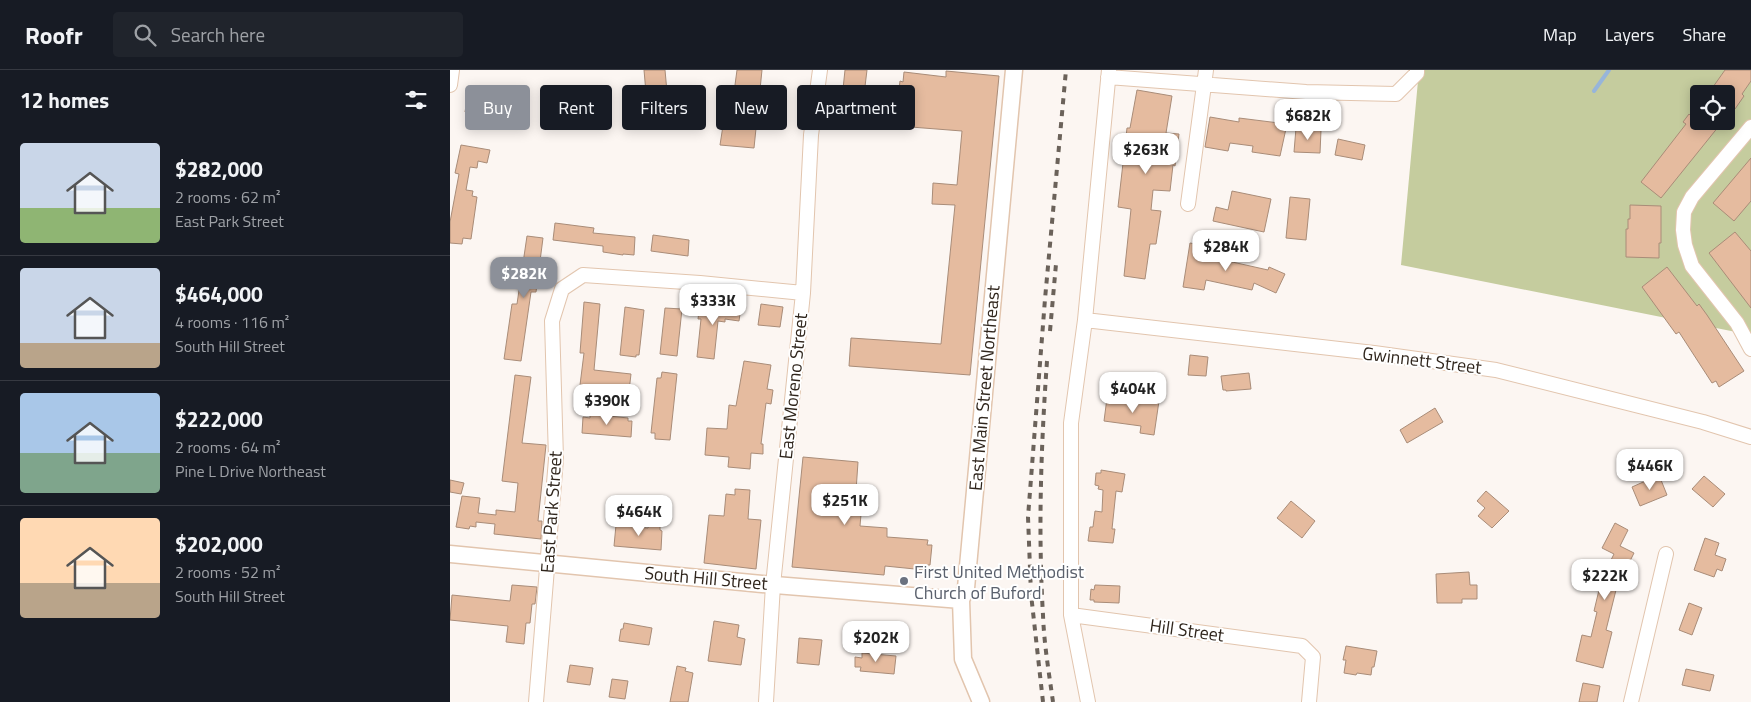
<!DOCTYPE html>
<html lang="en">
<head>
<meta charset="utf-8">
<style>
	:root { --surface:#171b24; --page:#20242c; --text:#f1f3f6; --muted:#9ea1a6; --line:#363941; --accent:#8c9099 }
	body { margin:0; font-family:"Titillium Web",sans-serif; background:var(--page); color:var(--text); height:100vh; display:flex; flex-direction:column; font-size:19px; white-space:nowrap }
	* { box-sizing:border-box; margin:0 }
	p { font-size:16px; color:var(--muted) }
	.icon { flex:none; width:28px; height:28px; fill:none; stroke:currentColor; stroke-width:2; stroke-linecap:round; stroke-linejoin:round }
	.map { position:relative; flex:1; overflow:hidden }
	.panel { display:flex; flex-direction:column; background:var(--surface); width:450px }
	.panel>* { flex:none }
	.hud { position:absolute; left:15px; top:15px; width:475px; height:45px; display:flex; gap:10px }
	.buttons { position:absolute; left:1240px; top:15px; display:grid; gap:10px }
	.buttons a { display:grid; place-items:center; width:45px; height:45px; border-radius:5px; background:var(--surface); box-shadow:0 2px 12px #0003; font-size:25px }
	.price { position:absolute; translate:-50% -42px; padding:0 11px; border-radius:10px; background:#fff; color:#222; font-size:16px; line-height:32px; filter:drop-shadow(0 1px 2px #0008) }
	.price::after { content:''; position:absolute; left:50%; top:30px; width:15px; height:11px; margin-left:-8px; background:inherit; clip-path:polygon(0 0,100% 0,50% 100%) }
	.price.current { background:var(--accent); color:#fff }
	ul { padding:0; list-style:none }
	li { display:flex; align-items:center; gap:15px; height:125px; padding:0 20px }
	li+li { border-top:1px solid var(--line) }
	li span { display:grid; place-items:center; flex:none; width:140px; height:100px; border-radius:5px; color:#555 }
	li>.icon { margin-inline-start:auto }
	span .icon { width:60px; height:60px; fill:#fffc; stroke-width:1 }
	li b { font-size:21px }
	h2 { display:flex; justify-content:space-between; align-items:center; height:60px; padding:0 20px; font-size:21px }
	.chip { padding:0 18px; border-radius:5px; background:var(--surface); box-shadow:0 2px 12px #0003; font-size:18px; line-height:45px }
	.chip.current { background:var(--accent); color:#fff }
	header { display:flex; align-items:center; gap:30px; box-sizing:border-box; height:70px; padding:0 25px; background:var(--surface); border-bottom:1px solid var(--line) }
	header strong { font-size:24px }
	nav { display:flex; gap:28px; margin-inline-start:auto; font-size:18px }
	.search { width:350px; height:45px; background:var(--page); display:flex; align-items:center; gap:12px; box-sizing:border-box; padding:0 18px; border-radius:5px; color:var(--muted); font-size:19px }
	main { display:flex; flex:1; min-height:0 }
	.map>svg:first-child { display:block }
	.forest { fill:#c5cc9e; fill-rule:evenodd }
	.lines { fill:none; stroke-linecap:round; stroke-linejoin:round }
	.stream { stroke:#97b5da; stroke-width:4 }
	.building { fill:#e5bb9f; stroke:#a98c78 }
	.minor-casing { stroke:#e2c5ae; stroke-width:16 }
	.tertiary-casing { stroke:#e2c5ae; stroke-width:19 }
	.minor { stroke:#fff; stroke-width:14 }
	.tertiary { stroke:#fff; stroke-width:16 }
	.rail { stroke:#6b625a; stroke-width:4; stroke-dasharray:6 6; stroke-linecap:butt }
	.worship-dot { fill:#6b7280; stroke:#fff; stroke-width:2 }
	.labels { text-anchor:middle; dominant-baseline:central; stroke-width:4; stroke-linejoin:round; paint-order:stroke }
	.street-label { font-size:18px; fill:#2f251c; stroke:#fff }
	.worship-label { font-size:18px; fill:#5b616d; stroke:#fff; text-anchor:start }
</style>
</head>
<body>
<header>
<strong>Roofr</strong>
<div class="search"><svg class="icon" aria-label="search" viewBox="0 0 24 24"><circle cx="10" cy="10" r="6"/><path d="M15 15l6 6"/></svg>Search here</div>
<nav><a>Map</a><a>Layers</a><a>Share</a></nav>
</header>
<main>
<section class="panel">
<h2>12 homes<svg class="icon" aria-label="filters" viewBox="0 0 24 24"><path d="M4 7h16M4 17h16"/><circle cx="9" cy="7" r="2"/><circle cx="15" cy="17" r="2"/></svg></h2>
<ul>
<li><span style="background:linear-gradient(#c9d6e8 65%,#8fb573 0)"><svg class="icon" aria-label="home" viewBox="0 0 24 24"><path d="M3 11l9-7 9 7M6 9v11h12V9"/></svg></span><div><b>$282,000</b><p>2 rooms · 62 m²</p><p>East Park Street</p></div></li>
<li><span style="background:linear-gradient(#c9d6e8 75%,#b9a48a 0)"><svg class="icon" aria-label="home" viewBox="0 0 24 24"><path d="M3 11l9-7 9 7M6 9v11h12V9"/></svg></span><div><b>$464,000</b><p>4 rooms · 116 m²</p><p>South Hill Street</p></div></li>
<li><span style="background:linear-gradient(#a9c7e8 60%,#7fa58c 0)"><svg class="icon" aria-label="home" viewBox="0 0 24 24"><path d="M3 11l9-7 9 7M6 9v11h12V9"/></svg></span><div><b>$222,000</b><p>2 rooms · 64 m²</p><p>Pine L Drive Northeast</p></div></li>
<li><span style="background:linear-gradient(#ffd9b3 65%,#b9a48a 0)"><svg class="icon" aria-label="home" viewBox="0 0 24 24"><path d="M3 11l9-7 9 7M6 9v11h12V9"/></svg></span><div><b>$202,000</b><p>2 rooms · 52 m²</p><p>South Hill Street</p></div></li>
</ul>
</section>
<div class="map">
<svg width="1301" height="632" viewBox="0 0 1301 632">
	<rect width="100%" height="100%" fill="#fcf6f2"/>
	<path class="forest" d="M969,0H1301V265L951,195ZM1249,24H1276V51H1249Z"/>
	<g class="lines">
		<path class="stream" d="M1144,21L1159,0"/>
	</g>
	<path class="building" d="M194,0H215L220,55L199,57Z
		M287,0H312L304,78L270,75L277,30H283Z
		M395,0H417L412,41L391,38Z
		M1275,0H1301V11L1292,24L1294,26L1285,39L1283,38L1276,47V24H1258Z
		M496,1L549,6L520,305L399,296L401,268L491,274L505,135L482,134L483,113L507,115L512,61L448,56L449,46H446L450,11L453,12L454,2L496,7Z
		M19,18L37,21L35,27L45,28L42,47L15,42Z
		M687,20L722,26L716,63L729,64L725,96L723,95L720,121L703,120L701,140L711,141L706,174H700L695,209L674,206L681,139L668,137L677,58H680Z
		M1249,36V51H1273L1211,128L1191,112L1236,54L1233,52L1239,44L1241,46Z
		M760,47L789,52V48L837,54L830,86L802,82L803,76L780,73L778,81L755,77Z
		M846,58L871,60L870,83L844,82Z
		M888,69L915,75L912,90L885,85Z
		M11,75L40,80L37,93L28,91L27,98L20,97L16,120L23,121L22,126L27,127L21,169L13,168L12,174L0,173V152L9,104L5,103Z
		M1301,88V131L1284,151L1263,133Z
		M782,121L821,129L814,162L763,151L766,137L778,140Z
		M840,127L860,129L856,170L836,168Z
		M1180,135L1211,136V173H1209V188L1176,187V159H1178V149H1180Z
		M105,153L144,158L143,163L185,167L184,185L173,184V185L153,182V176L103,170Z
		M1285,162L1301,181V238L1259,183Z
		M203,165L239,170L238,186L201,181Z
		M77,166L93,168L86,222H81L71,291L54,289L62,234H67Z
		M740,173L762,177L760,187L818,200L819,197L835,204L826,223L804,213L802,220L756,210L754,220L733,217Z
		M1217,197L1247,236L1249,234L1257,245L1294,301L1269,317L1266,311L1262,313L1229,262L1226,264L1192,217Z
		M134,232L150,234L144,300L181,304L179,321L172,320V324L138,320V316L130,315L134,283H130Z
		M250,233L291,237L289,251L275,249V252L268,251L264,289L247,287L251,249H248Z
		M311,234L333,237L330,257L308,255Z
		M175,237L194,240L189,285H186V287L170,285Z
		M215,238L232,239L227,286L210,284Z
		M740,285L758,287L756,306L738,305Z
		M294,291L321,295L317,319L323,320L321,334L316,333L311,374H313V384L301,383L300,399L278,397L279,387L255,385L257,358L277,359L279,335L286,336Z
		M212,302L227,304L220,370L205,369V363H201L207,308H211Z
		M799,303L801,319L776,321V320H773L771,306Z
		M65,305L81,307L72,373L96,375L88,451H92L91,469L44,464L45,454L26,452V457L20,456L19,459L6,457L12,426L30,428L28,443L46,445V440L65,442L68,413L52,411Z
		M657,328L693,332L694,329L709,331L704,365L690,363L691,356L654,351Z
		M985,338L993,352L957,373L950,360Z
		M140,344L178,348V351H182L181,367L132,363L133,347L140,348Z
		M353,387L408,392L406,421H413L410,456L437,458V467L478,470L477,475H482L480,495H475V500L435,496L434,505L342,497Z
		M651,400L675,404L672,422L666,421L662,459H665L663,473L638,471L640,457H643L645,441L652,442L653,420L648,419L649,416L645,415L646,403H651Z
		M1209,405L1217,425L1190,436L1182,417Z
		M1254,406L1275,424L1263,437L1242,419Z
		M0,410L14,413L11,424L0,422Z
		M285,419L300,420L298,449L311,450L306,499L254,493L259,445L274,446L276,424L285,425Z
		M1036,421L1059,441L1042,458L1028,446L1035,438L1027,431Z
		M841,431L865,451L852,468L827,448Z
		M199,453L210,454V460L212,461L211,480L164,476L166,455L198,458Z
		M1165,453L1178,460L1170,476L1184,483L1178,495L1173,492L1156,560L1162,562L1153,598L1126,591L1132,565L1141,567L1147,542L1144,541L1154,499L1156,500L1164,484L1152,478Z
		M1255,468L1269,473L1265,485L1276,489L1272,501L1267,499L1264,507L1244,500Z
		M1019,502L1020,515H1027V529H1012V533H987L986,504Z
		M62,515L87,517L85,534H82L80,553H76L74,574L56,572L58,556L0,550L2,525L60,531Z
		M645,515L670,516L669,533L644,532V530H640L641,519L644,520Z
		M1239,533L1252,538L1242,565L1229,560Z
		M264,551L289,555L287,567L295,569L291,595L258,591Z
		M174,553L202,558L199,575L169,571L171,559H173Z
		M349,568L372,570L369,595L347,593Z
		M896,576L927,581L924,597H922L921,605L907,603L906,605L894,603L896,590H893Z
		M412,583L446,586L444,604L410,601L411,597H405V587L412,588Z
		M120,595L143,598L140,615L117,612Z
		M227,596L236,598L235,601L243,603L238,632H220Z
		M1236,599L1264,605L1260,621L1232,615Z
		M162,609L178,611L175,629L159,627Z
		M1133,613L1150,616L1147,632H1129Z"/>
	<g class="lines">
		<g class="minor-casing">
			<path id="minor" d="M658,7L856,22L946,24L967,3V0
				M0,15L2,0
				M1301,57L1242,127L1234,142L1233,160L1235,175L1242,196L1287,253L1301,279
				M738,134L756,0
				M635,250L924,283L1046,300L1253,352L1301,367
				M621,545L852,576L863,587L859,632
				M86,632L106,389L102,251L112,219L133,205L250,213L353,223
				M316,632L323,515L353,223L361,65L370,0
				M638,632L621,545V353L635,250L659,0
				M1181,632L1216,484"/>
		</g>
		<g class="tertiary-casing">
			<path id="tertiary" d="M0,484L312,514L511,530
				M531,632L513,589L511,530L516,518L564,0"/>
		</g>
		<use href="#minor" class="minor"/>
		<use href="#tertiary" class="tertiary"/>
		<path class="rail" d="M600,261L606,194
			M597,291C591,376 588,460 593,545C594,574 599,603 603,632
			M593,632L581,524L578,447L595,229L616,0"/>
	</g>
	<circle class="worship-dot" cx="454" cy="511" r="5"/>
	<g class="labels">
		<g class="street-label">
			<text transform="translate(972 290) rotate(7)">Gwinnett Street</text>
			<text transform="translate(343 316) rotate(-84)">East Moreno Street</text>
			<text transform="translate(534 318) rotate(-85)">East Main Street Northeast</text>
			<text transform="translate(101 442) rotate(-86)">East Park Street</text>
			<text transform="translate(256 508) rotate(5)">South Hill Street</text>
			<text transform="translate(737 560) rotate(8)">Hill Street</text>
		</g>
		<g class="worship-label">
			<text x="464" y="501">First United Methodist<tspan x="464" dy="21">Church of Buford</tspan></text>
		</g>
	</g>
</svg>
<div class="buttons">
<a><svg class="icon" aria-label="locate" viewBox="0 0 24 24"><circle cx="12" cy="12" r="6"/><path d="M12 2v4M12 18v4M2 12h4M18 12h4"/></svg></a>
</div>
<b class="price" style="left:858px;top:71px">$682K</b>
<b class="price" style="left:696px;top:105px">$263K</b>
<b class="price" style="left:776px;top:202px">$284K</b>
<b class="price current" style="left:74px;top:229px">$282K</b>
<b class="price" style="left:263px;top:256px">$333K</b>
<b class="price" style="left:683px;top:344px">$404K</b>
<b class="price" style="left:157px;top:356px">$390K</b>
<b class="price" style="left:1200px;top:421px">$446K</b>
<b class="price" style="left:395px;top:456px">$251K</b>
<b class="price" style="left:189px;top:467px">$464K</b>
<b class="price" style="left:1155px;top:531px">$222K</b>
<b class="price" style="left:426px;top:593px">$202K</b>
<div class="hud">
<a class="chip current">Buy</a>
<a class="chip">Rent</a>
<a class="chip">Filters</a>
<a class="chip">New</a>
<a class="chip">Apartment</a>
</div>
</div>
</main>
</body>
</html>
